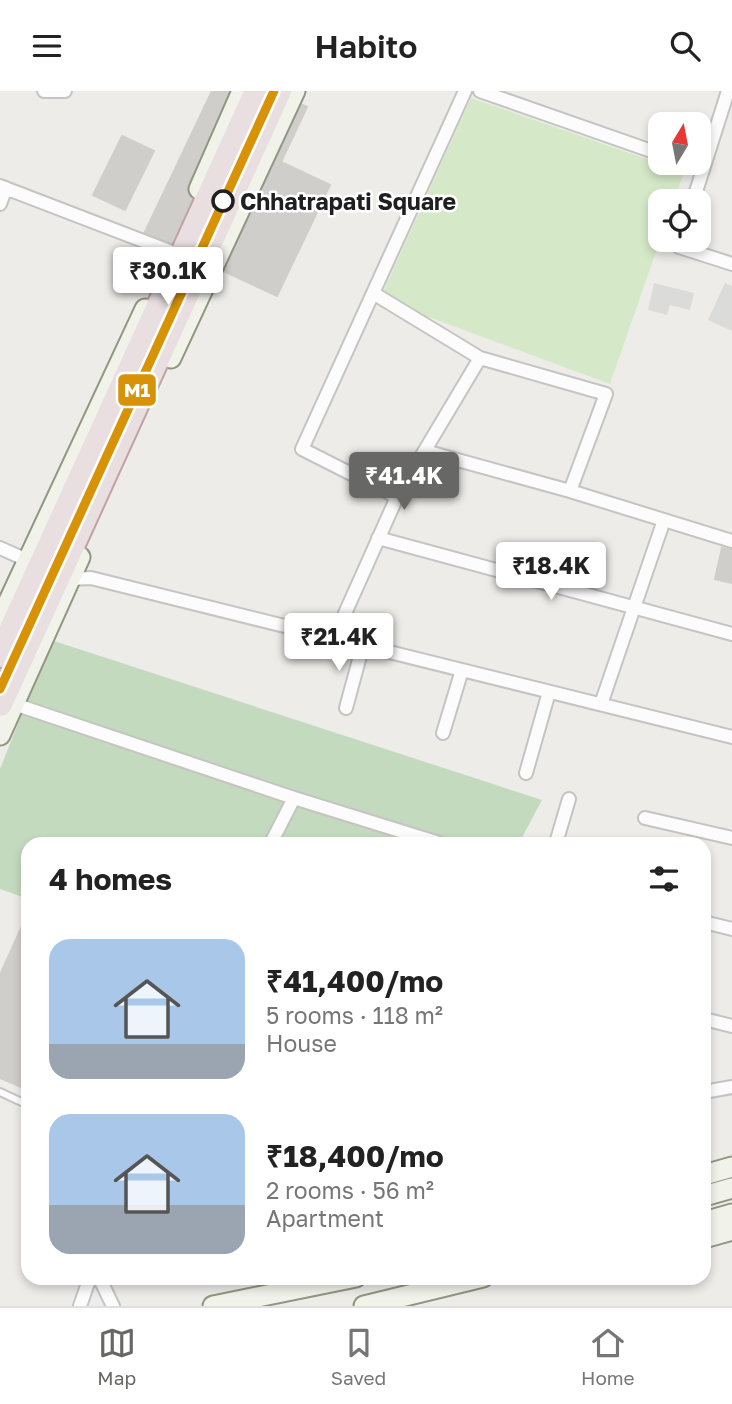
<!DOCTYPE html>
<html lang="en">
<head>
<meta charset="utf-8">
<style>
	:root { --surface:#fff; --page:#f6f6f6; --text:#222; --muted:#767676; --line:#e0e0e0; --accent:#676765 }
	body { margin:0; font-family:"Golos Text",sans-serif; background:var(--page); color:var(--text); height:100vh; display:flex; flex-direction:column; font-size:26px; white-space:nowrap }
	* { box-sizing:border-box; margin:0 }
	p { font-size:23px; color:var(--muted) }
	.icon { flex:none; width:38px; height:38px; fill:none; stroke:currentColor; stroke-width:2; stroke-linecap:round; stroke-linejoin:round }
	.map { position:relative; flex:1; overflow:hidden }
	.drawer { position:absolute; left:21px; top:746px; width:690px; height:448px; display:flex; flex-direction:column; background:var(--surface); border-radius:21px; box-shadow:0 4px 10px #0003 }
	.drawer>* { flex:none }
	.needle { width:46px; rotate:10deg }
	.tools { position:absolute; left:648px; top:21px; display:grid; gap:14px }
	.tools a { display:grid; place-items:center; width:63px; height:63px; border-radius:14px; background:var(--surface); box-shadow:0 4px 10px #0003; font-size:35px }
	.price { position:absolute; translate:-50% -60px; padding:0 16px; border-radius:7px; background:#fff; color:#222; font-size:23px; line-height:46px; filter:drop-shadow(0 2px 4px #0008) }
	.price::after { content:''; position:absolute; left:50%; top:42px; width:21px; height:16px; margin-left:-10px; background:inherit; clip-path:polygon(0 0,100% 0,50% 100%) }
	.price.on { background:var(--accent); color:#fff }
	ul { padding:0; list-style:none }
	li { display:flex; align-items:center; gap:21px; height:175px; padding:0 28px }
	li span { display:grid; place-items:center; flex:none; width:196px; height:140px; border-radius:21px; color:#555 }
	li>.icon { margin-inline-start:auto }
	span .icon { width:84px; height:84px; fill:#fffc; stroke-width:1 }
	li b { font-size:30px }
	h2 { display:flex; justify-content:space-between; align-items:center; height:84px; padding:0 28px; font-size:30px }
	header { display:flex; justify-content:space-between; align-items:center; height:91px; padding:0 28px; background:var(--surface); font-size:32px; font-weight:600 }
	.tabs { display:flex; justify-content:space-around; align-items:center; height:98px; border-top:2px solid var(--line); background:var(--surface); font-size:19px; color:var(--muted) }
	.tabs a { display:grid; justify-items:center; gap:4px }
	.tabs .on { color:var(--accent) }
	.map>svg:first-child { display:block }
	.religious { fill:#dbdbd9 }
	.grass { fill:#d5e9c8 }
	.forest { fill:#c4dabf }
	.building { fill:#d0cecb; stroke:#d0cec9; stroke-width:2 }
	.lines { fill:none; stroke-linecap:round; stroke-linejoin:round }
	.lane-casing { stroke:#c4c4c2; stroke-width:10 }
	.street-casing { stroke:#c4c4c2; stroke-width:16 }
	.secondary-casing { stroke:#919681; stroke-width:23 }
	.highway-casing { stroke:#c0a1a5; stroke-width:28 }
	.path { stroke:#d6cbc8; stroke-width:2.5; stroke-dasharray:3.5 3.5; stroke-linecap:butt }
	.lane { stroke:#fcfcfc; stroke-width:6 }
	.street { stroke:#fcfcfc; stroke-width:12 }
	.secondary { stroke:#f1f3eb; stroke-width:19 }
	.highway { stroke:#eadfe0; stroke-width:24 }
	.metro-1-casing { stroke:#fff; stroke-width:14 }
	.metro-1 { stroke:#d79205; stroke-width:9 }
	.stop-dot { fill:#fff; stroke:#1f1f1f; stroke-width:3.5 }
	.labels { text-anchor:middle; dominant-baseline:central; stroke-width:5; stroke-linejoin:round; paint-order:stroke }
	.stop-label { font-size:23px; font-weight:bold; fill:#1f1f1f; stroke:#fff; text-anchor:start }
	.line-badge { stroke:#fff; stroke-width:2.5 }
	.badge-label { font-size:19px; text-anchor:middle; font-weight:bold; fill:#fff }
</style>
</head>
<body>
<header><svg class="icon" aria-label="menu" viewBox="0 0 24 24"><path d="M4 6h16M4 12h16M4 18h16"/></svg>Habito<svg class="icon" aria-label="search" viewBox="0 0 24 24"><circle cx="10" cy="10" r="6"/><path d="M15 15l6 6"/></svg></header>
<div class="map">
<svg width="732" height="1215" viewBox="0 0 732 1215">
	<rect width="100%" height="100%" fill="#edece8"/>
	<path class="religious" d="M654,192L694,202L690,219L670,214L667,224L648,219Z
		M725,192L732,195V240L708,229Z"/>
	<path class="grass" d="M471,7L684,81L674,110H660V149L610,293L380,208Z"/>
	<path class="forest" d="M51,549L542,709L519,752H28V808L0,798V678Z"/>
	<path class="building" d="M212,0H273L307,16L281,71L330,94L277,205L144,143Z
		M122,45L154,60L125,119L93,104Z
		M722,457L732,459V492L715,488Z
		M28,822V999L0,987V884Z"/>
	<g class="lines">
		<g class="lane-casing">
			<path id="lane" d="M0,1001L28,1014"/>
		</g>
		<g class="street-casing">
			<path id="street" d="M44,0H65
				M465,0L302,358L397,406L480,267L606,303L570,400L732,450
				M480,0L660,63
				M683,72L703,79
				M0,95L172,161
				M693,110L728,0
				M0,113L6,97
				M681,149L679,156L732,173
				M373,202L480,267
				M425,360L570,400
				M378,447L732,543
				M0,457L27,469
				M71,488L91,487L732,646
				M334,547L397,406
				M14,613L294,707L439,752
				M601,613L664,429
				M346,617L363,554
				M443,642L462,579
				M526,682L549,601
				M645,727L732,747
				M271,752L294,707
				M556,752L569,708
				M704,831L732,838
				M704,928L732,935
				M704,1001L732,996
				M99,1186L113,1215
				M80,1215L90,1186"/>
		</g>
		<g class="secondary-casing">
			<path id="secondary" d="M199,98L242,0
				M171,267L295,0
				M0,529L145,218
				M0,644L80,466
				M704,1084L732,1076
				M704,1105L732,1097
				M704,1131L732,1123
				M704,1147L732,1139
				M213,1215L356,1186
				M364,1215L483,1186"/>
		</g>
		<g class="highway-casing">
			<path id="highway" d="M0,564L257,0
				M0,613L279,0"/>
		</g>
		<path class="path" d="M162,141L180,99"/>
		<use href="#lane" class="lane"/>
		<use href="#street" class="street"/>
		<use href="#secondary" class="secondary"/>
		<use href="#highway" class="highway"/>
		<g class="metro-1-casing">
			<path id="metro-1" d="M0,598L274,0"/>
		</g>
		<use href="#metro-1" class="metro-1"/>
	</g>
	<circle class="stop-dot" cx="223" cy="110" r="10"/>
	<g class="labels">
		<g class="stop-label">
			<text x="240" y="110">Chhatrapati Square</text>
		</g>
	</g>
	<rect class="line-badge" x="117" y="282" width="40" height="34" rx="7" fill="#d79205"/>
	<g class="badge-label">
		<text x="137" y="306">M1</text>
	</g>
</svg>
<div class="tools">
<a><svg class="needle" viewBox="-14 -14 28 28"><path d="M0-13l5 13h-10z" fill="#e53935"/><path d="M0 13l5-13h-10z" fill="#767676"/></svg></a>
<a><svg class="icon" aria-label="locate" viewBox="0 0 24 24"><circle cx="12" cy="12" r="6"/><path d="M12 2v4M12 18v4M2 12h4M18 12h4"/></svg></a>
</div>
<b class="price" style="left:168px;top:216px">₹30.1K</b>
<b class="price on" style="left:404px;top:421px">₹41.4K</b>
<b class="price" style="left:551px;top:511px">₹18.4K</b>
<b class="price" style="left:339px;top:582px">₹21.4K</b>
<section class="drawer">
<h2>4 homes<svg class="icon" aria-label="filters" viewBox="0 0 24 24"><path d="M4 7h16M4 17h16"/><circle cx="9" cy="7" r="2"/><circle cx="15" cy="17" r="2"/></svg></h2>
<ul>
<li><span style="background:linear-gradient(#a9c7e8 75%,#9aa5b1 0)"><svg class="icon" aria-label="home" viewBox="0 0 24 24"><path d="M3 11l9-7 9 7M6 9v11h12V9"/></svg></span><div><b>₹41,400/mo</b><p>5 rooms · 118 m²</p><p>House</p></div></li>
<li><span style="background:linear-gradient(#a9c7e8 65%,#9aa5b1 0)"><svg class="icon" aria-label="home" viewBox="0 0 24 24"><path d="M3 11l9-7 9 7M6 9v11h12V9"/></svg></span><div><b>₹18,400/mo</b><p>2 rooms · 56 m²</p><p>Apartment</p></div></li>
</ul>
</section>
</div>
<nav class="tabs">
<a class="on"><svg class="icon" aria-label="map" viewBox="0 0 24 24"><path d="M3 6l6-2 6 2 6-2v14l-6 2-6-2-6 2zM9 4v14M15 6v14"/></svg>Map</a>
<a><svg class="icon" aria-label="saved" viewBox="0 0 24 24"><path d="M7 4h10v16l-5-4-5 4z"/></svg>Saved</a>
<a><svg class="icon" aria-label="home" viewBox="0 0 24 24"><path d="M3 11l9-7 9 7M6 9v11h12V9"/></svg>Home</a>
</nav>
</body>
</html>
